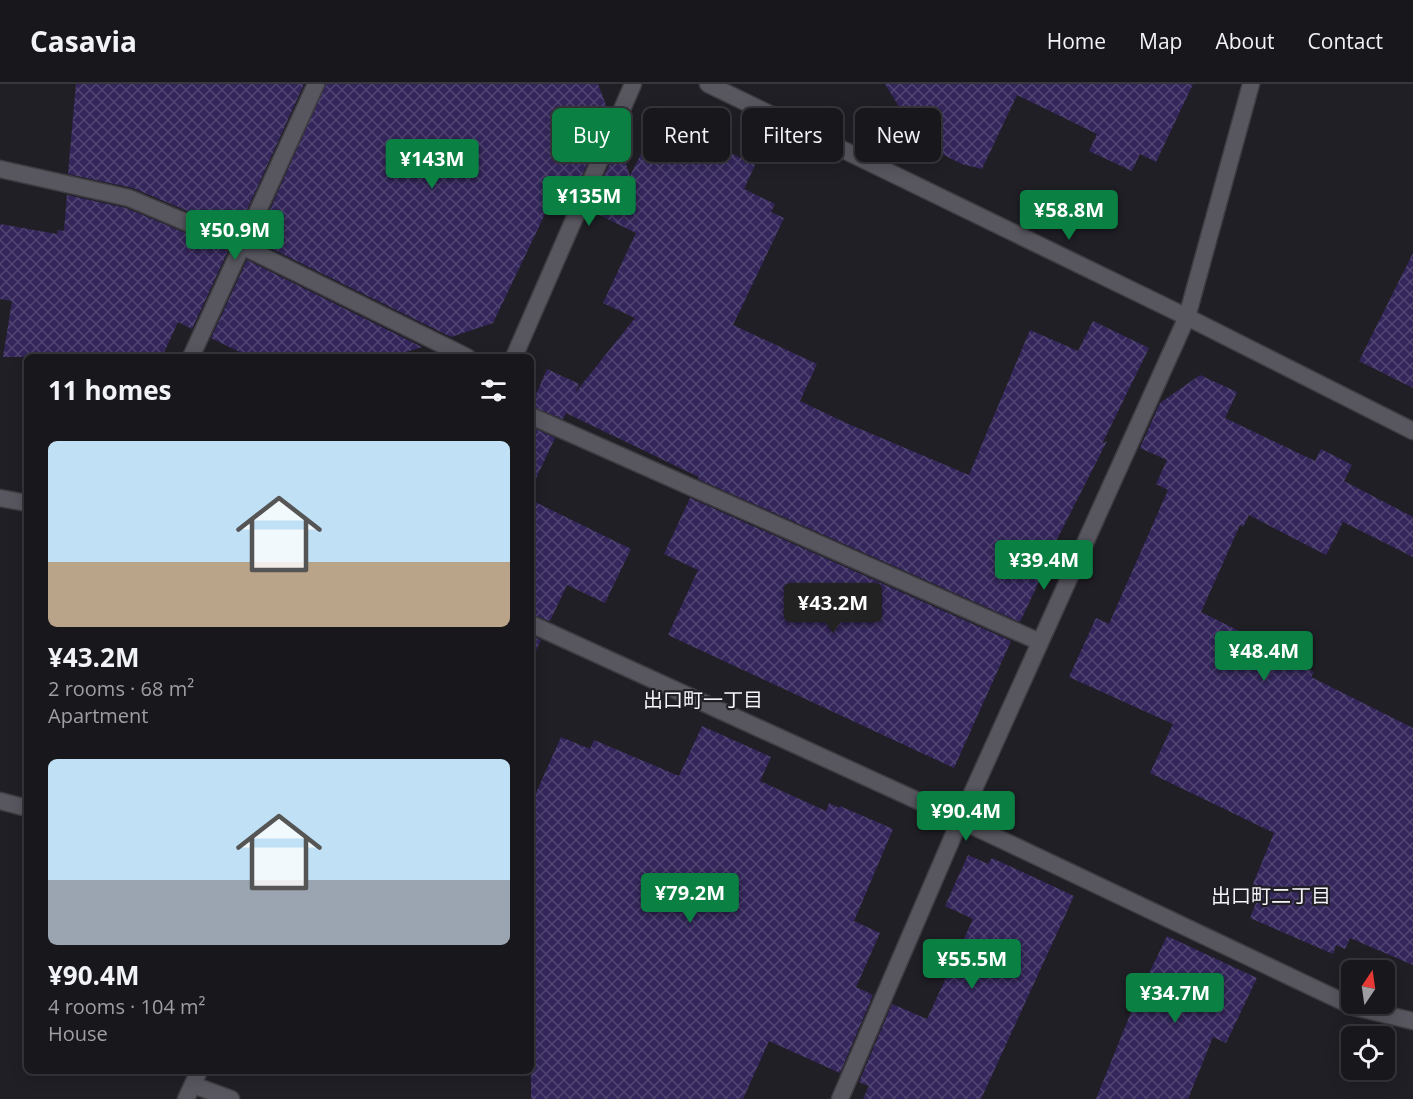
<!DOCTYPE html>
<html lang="en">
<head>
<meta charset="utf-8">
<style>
	:root { --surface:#18171c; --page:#212025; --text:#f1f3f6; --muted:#9f9fa3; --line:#36363b; --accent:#0b8043 }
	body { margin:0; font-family:"Open Sans","Noto Sans JP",sans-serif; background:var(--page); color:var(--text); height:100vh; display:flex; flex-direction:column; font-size:22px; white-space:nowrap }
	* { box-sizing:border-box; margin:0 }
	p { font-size:20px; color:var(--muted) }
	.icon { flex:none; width:33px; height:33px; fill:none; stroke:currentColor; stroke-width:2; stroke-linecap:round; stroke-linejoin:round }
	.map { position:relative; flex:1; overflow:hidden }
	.side { position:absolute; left:24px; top:270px; width:510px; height:720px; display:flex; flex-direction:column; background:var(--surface); border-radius:9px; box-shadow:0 3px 15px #0003,0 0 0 2px var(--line) }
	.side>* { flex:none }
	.top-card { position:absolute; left:552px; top:24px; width:570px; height:54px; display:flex; gap:12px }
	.needle { width:39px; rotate:13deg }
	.tools { position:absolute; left:1341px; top:876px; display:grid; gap:12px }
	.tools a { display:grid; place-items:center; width:54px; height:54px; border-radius:9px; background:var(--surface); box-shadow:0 3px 15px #0003,0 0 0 2px var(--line); font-size:30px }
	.price { position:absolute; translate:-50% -51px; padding:0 14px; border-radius:6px; background:var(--accent); color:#fff; font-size:20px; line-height:39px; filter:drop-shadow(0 2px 3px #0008) }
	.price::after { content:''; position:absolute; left:50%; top:36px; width:18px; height:14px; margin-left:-9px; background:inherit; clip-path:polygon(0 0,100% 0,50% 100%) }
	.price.selected { background:#222; color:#fff }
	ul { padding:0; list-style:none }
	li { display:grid; align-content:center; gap:12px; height:318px; padding:0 24px }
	li span { display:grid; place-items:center; height:186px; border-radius:9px; color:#555 }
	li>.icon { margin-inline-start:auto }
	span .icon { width:108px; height:108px; fill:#fffc; stroke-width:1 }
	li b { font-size:26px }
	h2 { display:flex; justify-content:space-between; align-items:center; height:72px; padding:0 24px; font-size:26px }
	.tag { padding:0 21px; border-radius:9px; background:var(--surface); box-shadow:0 3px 15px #0003,0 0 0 2px var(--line); font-size:21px; line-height:54px }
	.tag.selected { background:var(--accent); color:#fff }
	header { display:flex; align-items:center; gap:36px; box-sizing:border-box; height:84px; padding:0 30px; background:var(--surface); border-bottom:2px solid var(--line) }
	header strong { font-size:28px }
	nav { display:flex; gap:33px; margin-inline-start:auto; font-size:21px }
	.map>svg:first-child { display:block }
	.building { fill:url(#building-cross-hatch) }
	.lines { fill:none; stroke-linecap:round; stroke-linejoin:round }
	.minor-casing { stroke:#3e3d42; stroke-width:19 }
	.tertiary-casing { stroke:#3e3d42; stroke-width:19 }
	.minor { stroke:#585760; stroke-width:16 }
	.tertiary { stroke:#585760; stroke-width:16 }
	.labels { text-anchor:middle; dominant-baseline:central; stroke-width:4.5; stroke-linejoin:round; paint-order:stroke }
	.neighbourhood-label { font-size:20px; fill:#f5f4f9; stroke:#201f26 }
</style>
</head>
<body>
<header>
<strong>Casavia</strong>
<nav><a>Home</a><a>Map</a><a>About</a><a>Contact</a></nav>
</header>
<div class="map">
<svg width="1413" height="1015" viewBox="0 0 1413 1015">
	<defs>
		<pattern id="building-cross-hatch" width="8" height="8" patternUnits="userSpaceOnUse" patternTransform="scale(1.5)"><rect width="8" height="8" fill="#34265b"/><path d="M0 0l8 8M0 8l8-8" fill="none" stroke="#524673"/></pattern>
	</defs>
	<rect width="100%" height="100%" fill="#201f26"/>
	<path class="building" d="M76,0H304L237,148L133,104L68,90Z
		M326,0H598L609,29L571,117L555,109L493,239L451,253L256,157Z
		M885,0H1193L1156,78L1140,70L1132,87L1089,67L1097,50L1017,11L982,85L962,80L932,65L919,55Z
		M659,34L755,81L744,105L775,120L771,128L784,134L733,241L817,280L800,317L846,339L969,391L1030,246L1078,267L1093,237L1149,264L1102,360L1107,357L1051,467L1053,468L1020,538L698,395L699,393L566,329L563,335L531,322L547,285L579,300L575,309L635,234L603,219L636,149L589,126L619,59L630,92Z
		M67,111L126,124L228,167L192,245L178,238L162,273H3L12,217L0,215V140L57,150L58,146L64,147Z
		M1413,169V304L1359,277Z
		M247,176L422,263L391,273H250L211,254Z
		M1200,291L1237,308L1225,334L1315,377L1321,365L1352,381L1344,397L1413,433V473L1343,438L1326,471L1249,431L1243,443L1240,441L1201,528L1277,566L1275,570L1314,588L1311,593L1413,644V881L1350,854L1345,865L1336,861L1333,870L1250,834L1260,809L1251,805L1274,749L1150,689L1173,640L1069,593L1096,534L1109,540L1168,406L1156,400L1167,376L1140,364L1160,319Z
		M531,343L555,354L531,405Z
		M690,414L1011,557L954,684L668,551L698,486L664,470Z
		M531,416L631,465L605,519L567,501L550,537L531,530Z
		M531,552L541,556L531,577Z
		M702,642L771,673L760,697L826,727L829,719L839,724L840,722L893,745L854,837L880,849L856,903L873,911L840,989L769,957L743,1015H531V720L561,653L590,665L594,656L679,692Z
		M968,771L988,780L992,774L1074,812L981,1015H863L869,1002L859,998L892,920L927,935L973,835L945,822Z
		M1167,852L1257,894L1226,959L1213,953L1188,1015H1096L1134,921Z"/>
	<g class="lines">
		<g class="minor-casing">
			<path id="minor" d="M0,85L129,114L242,162L467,273
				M191,273L316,0
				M514,273L633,0
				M531,332L1040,558
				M0,414L27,419
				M531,540L960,736L1354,923L1413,937
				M0,717L27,724
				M193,1001L231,1015
				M186,1015L199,987
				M840,1015L960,736L1187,233L1251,0"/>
		</g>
		<g class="tertiary-casing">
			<path id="tertiary" d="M708,0L1187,233L1413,347"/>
		</g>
		<use href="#minor" class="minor"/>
		<use href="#tertiary" class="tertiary"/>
	</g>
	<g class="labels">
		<g class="neighbourhood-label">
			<text x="703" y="615">出口町一丁目</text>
			<text x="1271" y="811">出口町二丁目</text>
		</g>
	</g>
</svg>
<div class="tools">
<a><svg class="needle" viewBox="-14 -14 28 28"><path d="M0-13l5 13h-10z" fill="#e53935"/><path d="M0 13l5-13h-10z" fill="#9f9fa3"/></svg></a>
<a><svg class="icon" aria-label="locate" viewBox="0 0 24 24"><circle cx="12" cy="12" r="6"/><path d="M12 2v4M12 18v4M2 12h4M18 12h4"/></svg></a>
</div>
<b class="price" style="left:432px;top:106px">¥143M</b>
<b class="price" style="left:589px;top:143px">¥135M</b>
<b class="price" style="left:1069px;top:157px">¥58.8M</b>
<b class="price" style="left:235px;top:177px">¥50.9M</b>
<b class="price" style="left:1044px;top:507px">¥39.4M</b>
<b class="price selected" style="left:833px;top:550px">¥43.2M</b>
<b class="price" style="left:1264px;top:598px">¥48.4M</b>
<b class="price" style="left:966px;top:758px">¥90.4M</b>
<b class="price" style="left:690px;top:840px">¥79.2M</b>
<b class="price" style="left:972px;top:906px">¥55.5M</b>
<b class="price" style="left:1175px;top:940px">¥34.7M</b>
<div class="top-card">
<a class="tag selected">Buy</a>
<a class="tag">Rent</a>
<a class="tag">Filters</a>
<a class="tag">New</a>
</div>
<section class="side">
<h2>11 homes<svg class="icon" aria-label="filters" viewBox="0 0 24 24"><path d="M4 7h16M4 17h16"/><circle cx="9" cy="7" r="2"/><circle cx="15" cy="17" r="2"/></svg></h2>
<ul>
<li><span style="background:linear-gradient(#bfe0f5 65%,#b9a48a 0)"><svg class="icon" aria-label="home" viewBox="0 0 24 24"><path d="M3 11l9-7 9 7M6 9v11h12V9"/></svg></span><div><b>¥43.2M</b><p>2 rooms · 68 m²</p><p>Apartment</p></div></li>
<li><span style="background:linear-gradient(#bfe0f5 65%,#9aa5b1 0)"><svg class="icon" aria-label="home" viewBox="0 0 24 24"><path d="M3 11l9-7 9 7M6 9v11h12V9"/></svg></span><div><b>¥90.4M</b><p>4 rooms · 104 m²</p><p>House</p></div></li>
</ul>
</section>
</div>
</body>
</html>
